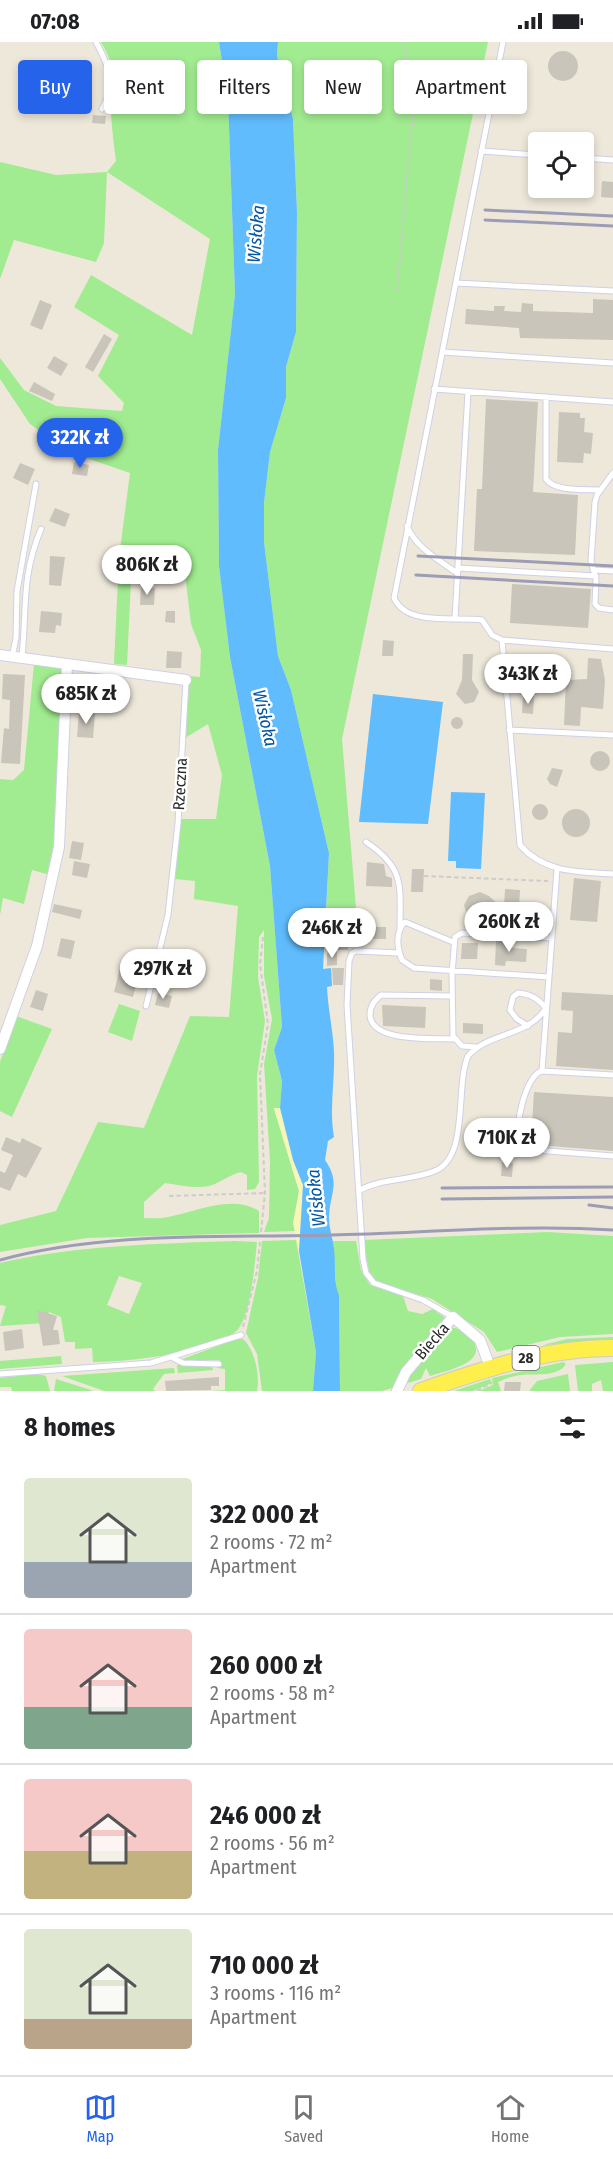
<!DOCTYPE html>
<html lang="en">
<head>
<meta charset="utf-8">
<style>
	:root { --surface:#fff; --page:#f2f2f2; --text:#202124; --muted:#757577; --line:#e0e0e0; --accent:#2563eb }
	body { margin:0; font-family:"Fira Sans Condensed",sans-serif; background:var(--page); color:var(--text); height:100vh; display:flex; flex-direction:column; font-size:22px; white-space:nowrap }
	* { box-sizing:border-box; margin:0 }
	p { font-size:20px; color:var(--muted) }
	.icon { flex:none; width:33px; height:33px; fill:none; stroke:currentColor; stroke-width:2; stroke-linecap:round; stroke-linejoin:round }
	.map { position:relative; height:1349px; overflow:hidden }
	.details { display:flex; flex-direction:column; background:var(--surface); flex:1 }
	.details>* { flex:none }
	.hud { position:absolute; left:18px; top:18px; width:578px; height:54px; display:flex; gap:12px }
	.controls { position:absolute; left:528px; top:90px; display:grid; gap:12px }
	.controls a { display:grid; place-items:center; width:66px; height:66px; border-radius:6px; background:var(--surface); box-shadow:0 3px 9px #0003; font-size:30px }
	.price { position:absolute; translate:-50% -51px; padding:0 14px; border-radius:21px; background:#fff; color:#222; font-size:20px; line-height:39px; filter:drop-shadow(0 2px 3px #0008) }
	.price::after { content:''; position:absolute; left:50%; top:36px; width:18px; height:14px; margin-left:-9px; background:inherit; clip-path:polygon(0 0,100% 0,50% 100%) }
	.price.current { background:var(--accent); color:#fff }
	ul { padding:0; list-style:none }
	li { display:flex; align-items:center; gap:18px; height:150px; padding:0 24px }
	li+li { border-top:2px solid var(--line) }
	li span { display:grid; place-items:center; flex:none; width:168px; height:120px; border-radius:6px; color:#555 }
	li>.icon { margin-inline-start:auto }
	span .icon { width:72px; height:72px; fill:#fffc; stroke-width:1 }
	li b { font-size:26px }
	h2 { display:flex; justify-content:space-between; align-items:center; height:72px; padding:0 24px; font-size:26px }
	.tag { padding:0 21px; border-radius:6px; background:var(--surface); box-shadow:0 3px 9px #0003; font-size:21px; line-height:54px }
	.tag.current { background:var(--accent); color:#fff }
	.status { display:flex; justify-content:space-between; align-items:center; height:42px; padding:0 30px; background:var(--surface); direction:ltr }
	.status svg { height:16px; fill:currentColor }
	.dock { display:flex; justify-content:space-around; align-items:center; height:84px; border-top:2px solid var(--line); background:var(--surface); font-size:16px; color:var(--muted) }
	.dock a { display:grid; justify-items:center; gap:3px }
	.dock .current { color:var(--accent) }
	.map>svg:first-child { display:block }
	.green { fill:#a1eb90; fill-rule:evenodd }
	.sand { fill:#f7f6b9 }
	.water { fill:#60bcfc }
	.building { fill:#c9c5ba }
	.lines { fill:none; stroke-linecap:round; stroke-linejoin:round }
	.lane-casing { stroke:#cfd0e5; stroke-width:7 }
	.street-casing { stroke:#cfd0e5; stroke-width:12 }
	.primary-casing { stroke:#ccc; stroke-width:18 }
	.path { stroke:#ccc; stroke-width:2; stroke-dasharray:4.5 3; stroke-linecap:butt }
	.lane { stroke:#fff; stroke-width:5 }
	.street { stroke:#fff; stroke-width:10 }
	.primary { stroke:#ffef4d; stroke-width:16 }
	.rail { stroke:#9c9cb6; stroke-width:3 }
	.labels { text-anchor:middle; dominant-baseline:central; stroke-width:5; stroke-linejoin:round; paint-order:stroke }
	.shield { fill:#fff; stroke:#6a6a6a; stroke-width:1.5 }
	.shield-label { font-size:15px; font-weight:bold; fill:#2a2a2a }
	.street-label { font-size:16px; fill:#2a2a2a; stroke:#fff }
	.water-label { font-size:18px; font-style:italic; fill:#0055a7; stroke:#fff }
</style>
</head>
<body>
<div class="status"><b>07:08</b><svg viewBox="0 0 49 12"><path d="M0 12V9h3v3zM5 12V6h3v6zM10 12V3h3v9zM15 12V0h3v12zM26 1h20v11H26zM47 4h2v5h-2z"/></svg></div>
<div class="map">
<svg width="613" height="1349" viewBox="0 0 613 1349">
	<rect width="100%" height="100%" fill="#eee8da"/>
	<path class="green" d="M101,0H219L228,57L235,252L218,408L219,524L230,615L270,824L282,985L274,1008L282,1039L280,1066L274,1067L299,1149L295,1189L264,1190L269,1176L270,1119L264,1022L272,977L264,934V888L259,895L258,935L265,979L257,1034L259,1140L255,1147L247,1148V1133L241,1130C229,1133 220,1141 209,1144C195,1147 179,1143 165,1141L144,1160V1176C152,1176 161,1177 168,1175C196,1170 232,1152 259,1169V1191L87,1196L0,1210V1183L56,1169L98,1080L144,1086L190,974L229,975L238,864L194,857L195,839L175,837L181,777H216L222,733L208,682L185,696L190,634L200,635L201,608L191,582L184,524L132,517L127,623L114,622L119,516L130,431L72,411L30,382L0,337V316L24,348L56,364L122,369L124,361L98,334L119,293L74,265L91,233L192,293L210,197L107,130L104,201L96,220L14,198L0,237V120L56,133L107,130L116,119C114,104 112,88 111,72C111,38 120,33 101,0Z
		M278,0H488L342,697L357,878L326,875L329,811L291,648L278,614L264,500V461L270,410L286,356V325L296,290L297,170L293,77L277,14Z
		M34,622L61,625L64,631L56,790L50,833L32,828L24,862L3,856L0,873V737L13,738L24,728Z
		M119,962L140,969L132,999L108,990Z
		M16,974L52,987L12,1075L0,1069V1020Z
		M548,1190L613,1194V1292L560,1295L497,1310L484,1290L432,1257L377,1240L369,1229L363,1198Z
		M296,1198L316,1310L313,1349H262L257,1312L246,1291L258,1236L262,1199Z
		M234,1199L257,1200C255,1221 251,1270 239,1286C221,1311 124,1320 93,1320L92,1306L75,1307V1300H65L61,1275L49,1270L45,1281L0,1284L6,1264L0,1263V1221C77,1203 155,1202 234,1199ZM119,1234L142,1241L129,1272L107,1263Z
		M333,1199H356L361,1228L370,1243L403,1254L408,1269L422,1272L433,1267L444,1275V1282L396,1345L382,1349H340L339,1254L336,1245Z
		M449,1285C459,1286 467,1290 473,1299C488,1321 445,1329 430,1334L426,1326L421,1337L401,1343Z
		M613,1295V1298L542,1303L568,1297Z
		M236,1297H243C255,1308 260,1333 257,1349H210L225,1348V1327L217,1326L220,1318H180Z
		M61,1314L62,1322L0,1327V1319Z
		M563,1320L566,1322C557,1336 535,1331 521,1333C512,1334 505,1337 498,1340L501,1349H479L493,1343L492,1336Z
		M613,1320V1349H603L601,1338L592,1342V1349H578L575,1323Z
		M177,1323L212,1324L213,1328L178,1331Z
		M174,1326L175,1331L164,1332L153,1347L155,1349H104L62,1334Z
		M36,1332L46,1334L50,1349H12L11,1345H0V1336Z
		M568,1332L570,1349H529L537,1339Z
		M56,1337L94,1349H54Z
		M490,1337L492,1341L473,1349H454Z"/>
	<path class="sand" d="M274,1066H280L293,1118L303,1143L299,1209L293,1181L299,1149Z"/>
	<path class="water" d="M219,0H278L277,14L293,77L297,170L296,290L286,325V356L270,410L264,461V500L278,614L291,648L329,811L323,927L331,926L332,944L327,945C328,967 333,988 334,1010C335,1039 329,1067 334,1095L328,1099L325,1118C341,1141 330,1150 329,1175C329,1187 333,1196 334,1207C336,1223 333,1239 339,1253L340,1349H313L316,1310L299,1209L303,1143L293,1118L280,1066L282,1039L274,1008L282,985L270,824L230,615L219,524L218,408L235,252L228,57Z
		M373,652L443,660L428,782L359,780Z
		M451,750L485,751L481,827L456,826V819H448Z"/>
	<path class="building" d="M548 24a15 15 0 1 1 30 0a15 15 0 1 1-30 0Z
		M93,73L106,74L105,82L92,81Z
		M602,139L613,140V156L601,155Z
		M593,257L613,258V298L520,296L519,286L465,282L466,267L494,269V264H505L504,269L521,270L522,261L533,262V269L593,271Z
		M40,258L52,263L42,288L30,283Z
		M104,292L112,297L93,330L85,325Z
		M54,314L68,322L61,334L47,326Z
		M34,340L55,352L52,359L29,349Z
		M486,357L538,360L533,450L578,453L575,513L474,509L477,447H482Z
		M559,370L580,371V376H585L584,390L593,391L591,412L584,411L583,421L557,420Z
		M74,420L89,423L87,434L72,432Z
		M20,421L35,427L28,443L13,436Z
		M55,466L70,472L65,485L49,479Z
		M50,514L65,515L61,544L49,543Z
		M512,542L591,547L588,586L510,581Z
		M141,545L155,546L154,563H140Z
		M41,569L62,571L61,584L56,583L55,591L39,590Z
		M166,569H175V581L165,580Z
		M383,598L394,599L393,614H382Z
		M167,609L182,610L181,626H166Z
		M463,612H473L472,638L479,650L474,660L465,662L456,652L462,638Z
		M540,616L554,617V627L539,626Z
		M588,616L601,617L605,638L603,667L581,665L580,684L564,683L566,638L587,637Z
		M3,632L25,633L20,722L1,721L4,686L9,687L10,658L2,657Z
		M523,654H534L533,672L522,671Z
		M79,670L95,672L93,696L77,695Z
		M451 681a6 6 0 1 1 12 0a6 6 0 1 1-12 0Z
		M590 719a10 10 0 1 1 20 0a10 10 0 1 1-20 0Z
		M552,726L563,728L557,745L550,742L547,737Z
		M532 770a8 8 0 1 1 16 0a8 8 0 1 1-16 0Z
		M562 781a14 14 0 1 1 28 0a14 14 0 1 1-28 0Z
		M72,799L84,801L81,818L69,816Z
		M74,819L90,822L87,836L72,833Z
		M367,820L384,822L386,834L392,836V845L366,844Z
		M412,827H424L423,850H411Z
		M574,836L601,839L597,880L570,878Z
		M505,847L520,848L518,883L503,882Z
		M480,850L489,854L503,867L489,880L479,883L469,879L464,863L469,854Z
		M54,862L82,868L80,877L52,870Z
		M370,885H386V897H369Z
		M339,892L348,893V908H338Z
		M61,896L75,899L71,917L57,914Z
		M496,898L512,899V906L527,907L526,920L506,919L505,924L495,923Z
		M462,901H478L477,917H461Z
		M337,910V923L327,924V911Z
		M122,918L135,921L133,929L139,931L133,955L114,950Z
		M332,926H344L343,943H333Z
		M430,937L442,938V949L430,948Z
		M36,948L48,952L43,969L30,965Z
		M562,950L613,953V1028L556,1024L558,990L572,991L573,969L561,968Z
		M158,951L172,954L169,966L155,963Z
		M382,963L426,965L425,986L383,984Z
		M463,981L483,982V992L463,991Z
		M534,1050L613,1055V1109L536,1103L531,1100Z
		M6,1095L20,1101L22,1096L42,1106L26,1136L18,1132L10,1149L0,1145V1129L5,1131L13,1113L1,1108Z
		M502,1120L513,1121L512,1135L501,1134Z
		M37,1268L57,1274L53,1288H58L60,1302L43,1304Z
		M22,1287L24,1306L5,1309L3,1290Z
		M219,1335V1344H211V1348L166,1349L165,1339Z
		M505,1340H521L520,1349H504Z"/>
	<g class="lines">
		<g class="lane-casing">
			<path id="lane" d="M96,0C109,24 117,42 102,67
				M503,0L394,556C407,585 456,574 482,578L492,593L502,598L613,607
				M481,109L538,113
				M584,116L613,118
				M456,241L613,249
				M442,310L613,321
				M434,347L613,360
				M546,355V437C555,450 585,447 600,448
				M613,431L597,453L595,460L591,519L596,537L595,562L599,566L613,568
				M407,484C416,506 439,518 457,531
				M458,526L596,534
				M593,528L613,529
				M455,576L468,350
				M502,598L520,803C544,831 579,830 613,832
				M12,615L16,596L17,549L36,442
				M22,615C27,566 21,535 41,487
				M509,688L613,693
				M366,800C405,826 400,843 400,886
				M557,827L542,1029L613,1033
				M453,900L405,880C395,890 397,906 402,918L414,926L549,935
				M399,911L356,909L352,911L349,919L347,963L363,1217L366,1231L374,1241L423,1258L453,1275
				M452,954L381,953C374,959 370,964 370,973C371,1001 435,996 455,997
				M146,964L168,873L178,781L186,638
				M476,1005L462,1004L453,994L452,932L455,895L462,891L552,896
				M542,1029C526,1032 513,1087 520,1100L535,1108L613,1114
				M360,1148C385,1135 414,1139 437,1128C469,1112 455,1044 468,1014C488,990 528,995 546,966C538,957 531,952 518,951L513,955L510,968L517,977L528,984
				M173,1316L183,1321L219,1322
				M0,1332L151,1321L241,1293"/>
		</g>
		<g class="street-casing">
			<path id="street" d="M0,613L186,638
				M0,1007L37,904L59,805L67,623
				M397,1349L406,1330L453,1275L480,1298L490,1325"/>
		</g>
		<g class="primary-casing">
			<path id="primary" d="M421,1349C484,1327 546,1306 613,1306"/>
		</g>
		<path class="path" d="M397,249L413,69C413,45 406,24 405,0
			M424,834L548,839
			M169,1154L265,1151
			M261,1190L265,1151L260,1032L268,982L260,922L263,895
			M243,1285L257,1229L260,1200
			M477,1349L492,1341"/>
		<use href="#lane" class="lane"/>
		<use href="#street" class="street"/>
		<use href="#primary" class="primary"/>
		<path class="rail" d="M485,168L613,174
			M485,178L613,184
			M418,514L613,524
			M416,533L613,544
			M442,1146L613,1145
			M442,1157L613,1155
			M589,1163L613,1166
			M0,1218C106,1189 222,1196 331,1193C424,1191 520,1182 613,1188"/>
	</g>
	<g class="labels">
		<rect class="shield" x="512.5" y="1304" width="27" height="24" rx="4.5"/>
		<g class="shield-label">
			<text x="526" y="1316">28</text>
		</g>
		<g class="street-label">
			<text transform="translate(180 742) rotate(-87)">Rzeczna</text>
			<text transform="translate(432 1299) rotate(-49)">Biecka</text>
		</g>
		<g class="water-label">
			<text transform="translate(256 192) rotate(-85)">Wisłoka</text>
			<text transform="translate(265 676) rotate(77)">Wisłoka</text>
			<text transform="translate(316 1156) rotate(-96)">Wisłoka</text>
		</g>
	</g>
</svg>
<div class="controls">
<a><svg class="icon" aria-label="locate" viewBox="0 0 24 24"><circle cx="12" cy="12" r="6"/><path d="M12 2v4M12 18v4M2 12h4M18 12h4"/></svg></a>
</div>
<b class="price current" style="left:80px;top:427px">322K zł</b>
<b class="price" style="left:147px;top:554px">806K zł</b>
<b class="price" style="left:528px;top:663px">343K zł</b>
<b class="price" style="left:86px;top:683px">685K zł</b>
<b class="price" style="left:509px;top:911px">260K zł</b>
<b class="price" style="left:332px;top:917px">246K zł</b>
<b class="price" style="left:163px;top:958px">297K zł</b>
<b class="price" style="left:507px;top:1127px">710K zł</b>
<div class="hud">
<a class="tag current">Buy</a>
<a class="tag">Rent</a>
<a class="tag">Filters</a>
<a class="tag">New</a>
<a class="tag">Apartment</a>
</div>
</div>
<section class="details">
<h2>8 homes<svg class="icon" aria-label="filters" viewBox="0 0 24 24"><path d="M4 7h16M4 17h16"/><circle cx="9" cy="7" r="2"/><circle cx="15" cy="17" r="2"/></svg></h2>
<ul>
<li><span style="background:linear-gradient(#dfe7d0 70%,#9aa5b1 0)"><svg class="icon" aria-label="home" viewBox="0 0 24 24"><path d="M3 11l9-7 9 7M6 9v11h12V9"/></svg></span><div><b>322 000 zł</b><p>2 rooms · 72 m²</p><p>Apartment</p></div></li>
<li><span style="background:linear-gradient(#f6c9c9 65%,#7fa58c 0)"><svg class="icon" aria-label="home" viewBox="0 0 24 24"><path d="M3 11l9-7 9 7M6 9v11h12V9"/></svg></span><div><b>260 000 zł</b><p>2 rooms · 58 m²</p><p>Apartment</p></div></li>
<li><span style="background:linear-gradient(#f6c9c9 60%,#c2b280 0)"><svg class="icon" aria-label="home" viewBox="0 0 24 24"><path d="M3 11l9-7 9 7M6 9v11h12V9"/></svg></span><div><b>246 000 zł</b><p>2 rooms · 56 m²</p><p>Apartment</p></div></li>
<li><span style="background:linear-gradient(#dfe7d0 75%,#b9a48a 0)"><svg class="icon" aria-label="home" viewBox="0 0 24 24"><path d="M3 11l9-7 9 7M6 9v11h12V9"/></svg></span><div><b>710 000 zł</b><p>3 rooms · 116 m²</p><p>Apartment</p></div></li>
</ul>
</section>
<nav class="dock">
<a class="current"><svg class="icon" aria-label="map" viewBox="0 0 24 24"><path d="M3 6l6-2 6 2 6-2v14l-6 2-6-2-6 2zM9 4v14M15 6v14"/></svg>Map</a>
<a><svg class="icon" aria-label="saved" viewBox="0 0 24 24"><path d="M7 4h10v16l-5-4-5 4z"/></svg>Saved</a>
<a><svg class="icon" aria-label="home" viewBox="0 0 24 24"><path d="M3 11l9-7 9 7M6 9v11h12V9"/></svg>Home</a>
</nav>
</body>
</html>
